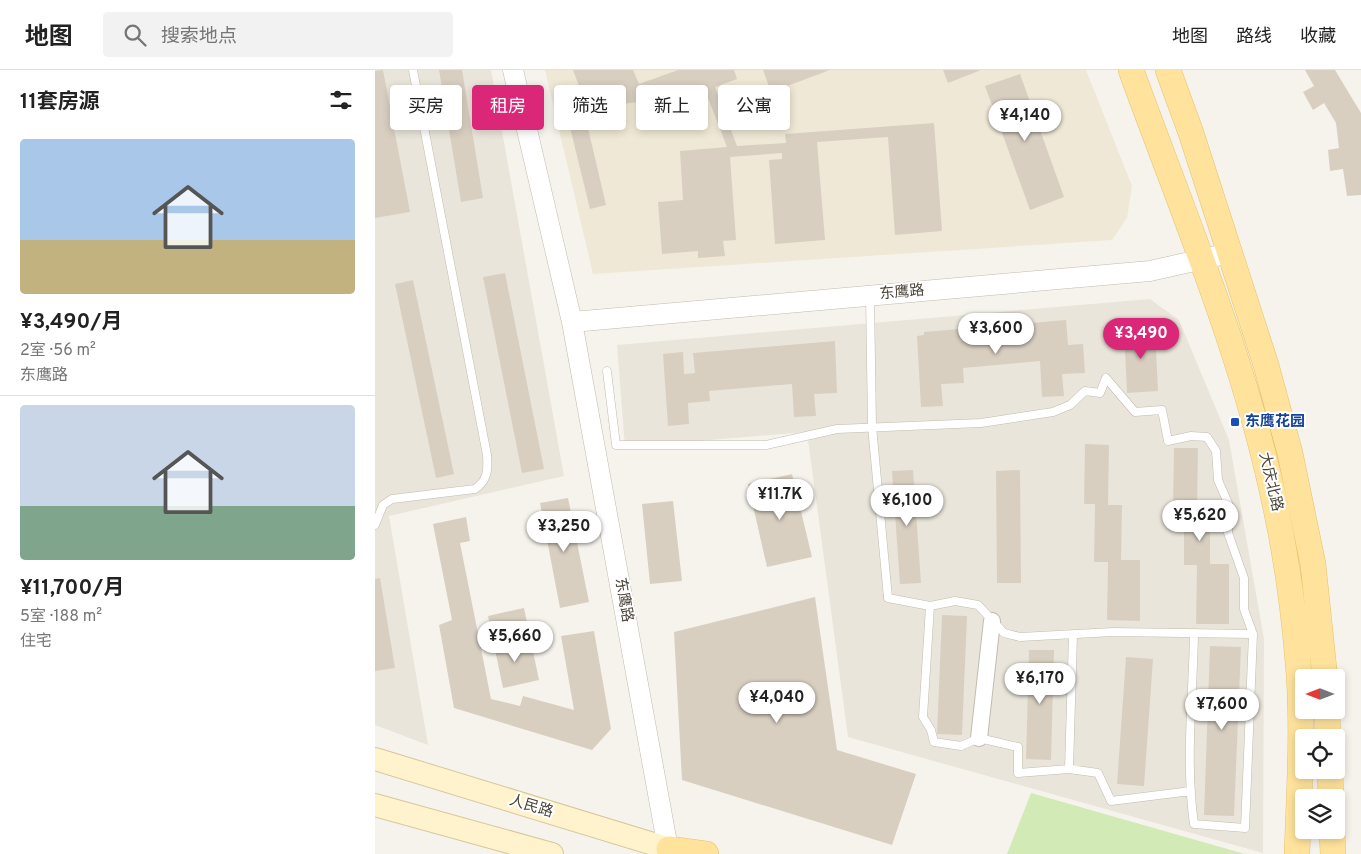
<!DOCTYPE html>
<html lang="zh">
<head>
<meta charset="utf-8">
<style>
	:root { --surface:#fff; --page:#f2f2f2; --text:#222; --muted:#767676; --line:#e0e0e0; --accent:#db2777 }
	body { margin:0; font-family:Overpass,"Noto Sans SC",sans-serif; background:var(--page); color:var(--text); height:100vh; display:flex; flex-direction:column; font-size:19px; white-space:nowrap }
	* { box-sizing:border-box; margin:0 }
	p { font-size:16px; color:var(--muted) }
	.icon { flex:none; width:28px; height:28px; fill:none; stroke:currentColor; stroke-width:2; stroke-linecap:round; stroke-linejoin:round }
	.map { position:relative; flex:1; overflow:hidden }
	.drawer { display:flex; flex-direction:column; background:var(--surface); width:375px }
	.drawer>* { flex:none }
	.top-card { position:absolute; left:15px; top:15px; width:475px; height:45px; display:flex; gap:10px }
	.needle { width:32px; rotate:270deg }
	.buttons { position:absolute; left:920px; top:599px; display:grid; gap:10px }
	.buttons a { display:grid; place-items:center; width:50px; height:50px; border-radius:5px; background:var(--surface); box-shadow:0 2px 8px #0003; font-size:25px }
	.price { position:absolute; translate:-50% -42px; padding:0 11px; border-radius:18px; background:#fff; color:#222; font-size:16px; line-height:32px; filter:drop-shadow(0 1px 2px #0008) }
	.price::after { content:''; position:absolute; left:50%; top:30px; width:15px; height:11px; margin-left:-8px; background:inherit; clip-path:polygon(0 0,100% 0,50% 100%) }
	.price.on { background:var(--accent); color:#fff }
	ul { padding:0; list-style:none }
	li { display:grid; align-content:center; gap:10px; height:265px; padding:0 20px }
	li+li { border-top:1px solid var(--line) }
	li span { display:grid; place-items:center; height:155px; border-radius:5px; color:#555 }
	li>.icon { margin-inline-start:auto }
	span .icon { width:90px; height:90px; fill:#fffc; stroke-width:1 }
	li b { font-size:21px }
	h2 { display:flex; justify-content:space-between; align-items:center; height:60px; padding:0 20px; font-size:21px }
	.pill { padding:0 18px; border-radius:5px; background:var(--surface); box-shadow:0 2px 8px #0003; font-size:18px; line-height:45px }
	.pill.on { background:var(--accent); color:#fff }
	header { display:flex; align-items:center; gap:30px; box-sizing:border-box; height:70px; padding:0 25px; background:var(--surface); border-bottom:1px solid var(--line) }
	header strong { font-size:24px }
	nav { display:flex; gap:28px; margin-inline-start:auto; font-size:18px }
	.search { width:350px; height:45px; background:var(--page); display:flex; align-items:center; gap:12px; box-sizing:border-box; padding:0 18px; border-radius:5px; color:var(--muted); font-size:19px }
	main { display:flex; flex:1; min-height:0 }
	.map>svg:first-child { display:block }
	.residential { fill:#eae5da }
	.education { fill:#efe8d6 }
	.green { fill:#d2eab5 }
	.building { fill:#d8cfc1 }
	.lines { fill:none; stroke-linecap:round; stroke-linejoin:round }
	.service-casing { stroke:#c2bbae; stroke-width:9 }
	.minor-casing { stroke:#c2bbae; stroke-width:18 }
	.tertiary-casing { stroke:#c2bbae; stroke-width:21 }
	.secondary-casing { stroke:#d6c79b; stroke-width:24 }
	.primary-casing { stroke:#e6c16a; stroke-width:26 }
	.service { stroke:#fff; stroke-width:8 }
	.minor { stroke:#fff; stroke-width:16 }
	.tertiary { stroke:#fff; stroke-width:20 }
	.secondary { stroke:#fff3cd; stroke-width:22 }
	.primary { stroke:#ffe39c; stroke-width:25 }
	.transit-dot { fill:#1a4fb4; stroke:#fff; stroke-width:2 }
	.labels { text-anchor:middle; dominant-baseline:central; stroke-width:4; stroke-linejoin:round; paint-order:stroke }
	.street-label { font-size:15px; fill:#4b4439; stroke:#fff }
	.transit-label { font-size:15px; font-weight:bold; fill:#164399; stroke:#fff; text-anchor:start }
</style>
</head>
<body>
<header>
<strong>地图</strong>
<div class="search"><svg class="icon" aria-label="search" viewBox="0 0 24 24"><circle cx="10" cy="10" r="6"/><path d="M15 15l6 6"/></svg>搜索地点</div>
<nav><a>地图</a><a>路线</a><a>收藏</a></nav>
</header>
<main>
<section class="drawer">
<h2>11套房源<svg class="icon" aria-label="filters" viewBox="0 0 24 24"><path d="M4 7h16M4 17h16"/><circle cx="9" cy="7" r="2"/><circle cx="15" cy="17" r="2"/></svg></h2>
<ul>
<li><span style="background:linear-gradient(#a9c7e8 65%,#c2b280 0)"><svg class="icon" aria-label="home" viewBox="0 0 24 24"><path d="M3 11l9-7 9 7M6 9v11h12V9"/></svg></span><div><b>¥3,490/月</b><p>2室 · 56 m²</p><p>东鹰路</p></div></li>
<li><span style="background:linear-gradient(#c9d6e8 65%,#7fa58c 0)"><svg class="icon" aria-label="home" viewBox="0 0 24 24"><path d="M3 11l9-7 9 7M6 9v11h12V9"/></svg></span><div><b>¥11,700/月</b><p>5室 · 188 m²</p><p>住宅</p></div></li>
</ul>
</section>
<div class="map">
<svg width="986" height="784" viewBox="0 0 986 784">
	<rect width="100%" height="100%" fill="#f6f3ec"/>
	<path class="residential" d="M0,0H116L189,406L14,446L53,675L0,655Z
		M775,229L804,250L854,370L889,569L888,783L473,667L432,362L250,377L242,275Z"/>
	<path class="education" d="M170,0H711L757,116L752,148L737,170L218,204Z"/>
	<path class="green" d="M656,723L870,784H632Z"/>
	<path class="building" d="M8,0L35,142L0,148V1Z
		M64,0H87L108,128L86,132Z
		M198,0H258L264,14L303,0H359L362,9L340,17L362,76L411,73L410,64L559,53L567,161L520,165L513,67L442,72L450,170L400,174L394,90L407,89V83L355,87L361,170L348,171L350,186L323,188V181L287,184L283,132L308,130L305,81L352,77L330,20L308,28L212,37Z
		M388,0H455L396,22Z
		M568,0H606L573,13Z
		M930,0H960L986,43V125L972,126L968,99L955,101L953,80L964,78L961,53L949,33L938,40L928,22L939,16Z
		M645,4L689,127L655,140L610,16Z
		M191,41H209L231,135L215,139Z
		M130,203L169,399L147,403L108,207Z
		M38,210L79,404L61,408L20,214Z
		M691,250L693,275L708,274L710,303L687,304L689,326L667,327L665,291L588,298L589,313L566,314L568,336L546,337L542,266L549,265V262Z
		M780,258L783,321L752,323L749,260Z
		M460,271L462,323L439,324L441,346L419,347L417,314L334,321L335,331L313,333L314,354L293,356L288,284L308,282L309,304L320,303L318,283Z
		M710,374L734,375L733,435H747L746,490H765V551L732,550L733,492H719L720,434H709Z
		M799,378H823L822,439H835V494H854V554H821L822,495H809V438H798Z
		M538,400L546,513L525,514L517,401Z
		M645,400L646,513H622L621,401Z
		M417,404L437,487L392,497L373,414Z
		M193,428L214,532L185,538L165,433Z
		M298,431L307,511L275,514L267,434Z
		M91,447L95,471L85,473L116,629L145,636L148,626L199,640L186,566L219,561L236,659L217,680L79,638L64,555L77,550L58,454Z
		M5,508L20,598L0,601V509Z
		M440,527L462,680L541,704L517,775L307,710L299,562Z
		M149,538L164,610L128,618L113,546Z
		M567,545L592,546L587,665L562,664Z
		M835,576L866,577L859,746L829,745Z
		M654,580H679L676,690L651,689Z
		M751,587L778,589L769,716L742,714Z"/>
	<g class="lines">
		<g class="service-casing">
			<path id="service" d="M495,227L497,356L513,528L555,536L580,531L603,535L629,563L645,567L738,562L878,564
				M232,301L241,375H391L462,359L606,353L678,342L695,335L710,321L725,323L731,308L760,342L787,340L793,371L816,366L832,367L841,381L843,410L853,433V463L869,508V539L878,564L870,758L819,754C810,692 818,626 819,563
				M0,455L8,435L17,429L100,419C113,410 113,400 112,385L38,0
				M555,536L548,647L556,660L559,672L586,676L604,668L643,677V703L694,699L723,703L736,731L816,721
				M694,699L698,565"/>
		</g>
		<g class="minor-casing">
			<path id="minor" d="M604,668L617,551"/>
		</g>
		<g class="tertiary-casing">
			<path id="tertiary" d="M138,0L197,252L294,784
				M197,252L775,201L855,183"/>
		</g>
		<g class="secondary-casing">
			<path id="secondary" d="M0,689L311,784
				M0,735L177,784"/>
		</g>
		<g class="primary-casing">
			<path id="primary" d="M756,0C809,146 871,290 902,444C913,496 920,551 924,605C928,664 924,725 922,784
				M793,0L816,63L891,295L915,383L938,494L950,608
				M952,640L953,668
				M955,700L956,728
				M957,760L958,784
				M294,779L331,784"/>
		</g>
		<use href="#service" class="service"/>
		<use href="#minor" class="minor"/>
		<use href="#tertiary" class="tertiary"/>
		<use href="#secondary" class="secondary"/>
		<use href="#primary" class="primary"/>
	</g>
	<rect class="transit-dot" x="855" y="347" width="10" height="10" rx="2.5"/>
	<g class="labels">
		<g class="street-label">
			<text transform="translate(527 223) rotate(-5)">东鹰路</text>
			<text transform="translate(895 412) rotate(77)">大庆北路</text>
			<text transform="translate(248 530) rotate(80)">东鹰路</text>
			<text transform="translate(156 737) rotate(17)">人民路</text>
		</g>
		<g class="transit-label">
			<text x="870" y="352">东鹰花园</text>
		</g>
	</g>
</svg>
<div class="buttons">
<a><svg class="needle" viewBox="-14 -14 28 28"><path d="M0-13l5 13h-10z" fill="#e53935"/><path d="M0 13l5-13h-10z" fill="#767676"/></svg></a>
<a><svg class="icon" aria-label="locate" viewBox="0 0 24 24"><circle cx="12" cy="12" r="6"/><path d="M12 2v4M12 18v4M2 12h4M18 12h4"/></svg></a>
<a><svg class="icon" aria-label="layers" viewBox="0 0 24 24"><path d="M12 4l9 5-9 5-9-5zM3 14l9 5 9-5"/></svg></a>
</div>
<b class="price" style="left:650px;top:72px">¥4,140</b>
<b class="price" style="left:621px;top:285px">¥3,600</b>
<b class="price on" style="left:766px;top:290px">¥3,490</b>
<b class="price" style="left:405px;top:451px">¥11.7K</b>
<b class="price" style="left:532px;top:457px">¥6,100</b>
<b class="price" style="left:825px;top:472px">¥5,620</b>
<b class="price" style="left:189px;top:483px">¥3,250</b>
<b class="price" style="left:140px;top:593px">¥5,660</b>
<b class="price" style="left:665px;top:635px">¥6,170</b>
<b class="price" style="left:402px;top:654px">¥4,040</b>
<b class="price" style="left:847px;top:661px">¥7,600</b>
<div class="top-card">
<a class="pill">买房</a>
<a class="pill on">租房</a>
<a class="pill">筛选</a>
<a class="pill">新上</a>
<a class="pill">公寓</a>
</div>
</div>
</main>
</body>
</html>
